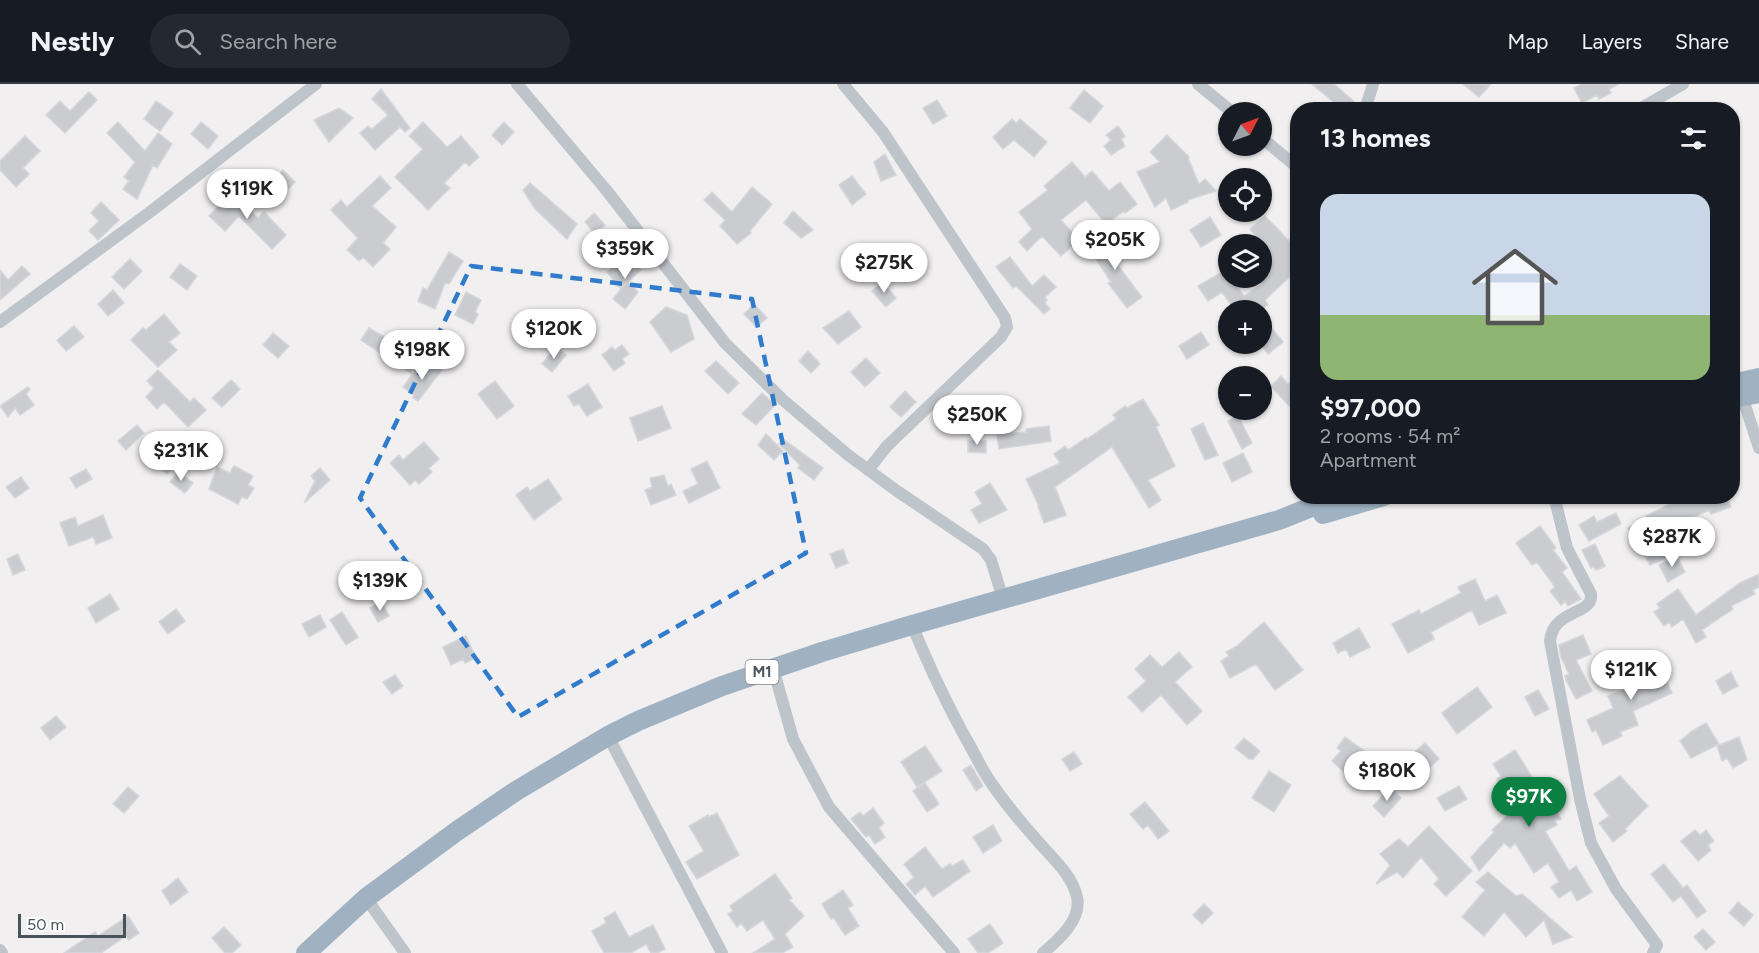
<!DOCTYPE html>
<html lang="en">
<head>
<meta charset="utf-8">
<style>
	:root { --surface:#171b24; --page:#242831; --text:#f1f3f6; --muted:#9ea1a6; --line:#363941; --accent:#0b8043 }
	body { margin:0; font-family:Figtree,sans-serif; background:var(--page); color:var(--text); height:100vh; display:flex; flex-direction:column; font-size:22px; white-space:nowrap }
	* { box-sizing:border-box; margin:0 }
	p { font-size:20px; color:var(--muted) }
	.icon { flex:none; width:33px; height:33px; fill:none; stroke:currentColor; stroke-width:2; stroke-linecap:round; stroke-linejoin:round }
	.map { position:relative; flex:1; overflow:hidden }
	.side { position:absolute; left:1290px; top:18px; width:450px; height:402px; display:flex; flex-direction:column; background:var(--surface); border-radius:24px; box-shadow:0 2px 4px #0004 }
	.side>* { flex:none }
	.needle { width:39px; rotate:48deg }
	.buttons { position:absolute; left:1218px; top:18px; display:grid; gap:12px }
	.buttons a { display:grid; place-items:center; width:54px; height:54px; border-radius:50%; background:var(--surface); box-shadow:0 2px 4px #0004; font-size:30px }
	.scale { position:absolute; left:18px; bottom:15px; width:108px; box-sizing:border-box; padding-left:6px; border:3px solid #4a535a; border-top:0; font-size:16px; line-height:21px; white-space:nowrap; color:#4a535a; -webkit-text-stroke:4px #fff; paint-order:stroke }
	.price { position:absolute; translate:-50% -51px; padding:0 14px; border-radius:21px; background:#fff; color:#222; font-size:20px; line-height:39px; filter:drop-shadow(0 2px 3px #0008) }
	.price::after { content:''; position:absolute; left:50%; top:36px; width:18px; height:14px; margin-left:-9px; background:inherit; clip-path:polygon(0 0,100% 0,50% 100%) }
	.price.active { background:var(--accent); color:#fff }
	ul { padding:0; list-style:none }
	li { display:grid; align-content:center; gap:12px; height:318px; padding:0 30px }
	li span { display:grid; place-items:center; height:186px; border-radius:18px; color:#555 }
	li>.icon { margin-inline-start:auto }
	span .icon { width:108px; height:108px; fill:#fffc; stroke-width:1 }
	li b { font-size:26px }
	h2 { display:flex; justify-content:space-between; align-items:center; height:72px; padding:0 30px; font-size:26px }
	header { display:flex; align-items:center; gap:36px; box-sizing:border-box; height:84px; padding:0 30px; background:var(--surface); border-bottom:2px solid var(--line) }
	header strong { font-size:28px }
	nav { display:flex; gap:33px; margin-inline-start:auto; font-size:21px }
	.search { width:420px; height:54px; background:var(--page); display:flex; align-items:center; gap:15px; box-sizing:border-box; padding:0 21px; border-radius:33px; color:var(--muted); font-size:22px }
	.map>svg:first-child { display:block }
	.building { fill:#caccd0; stroke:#d4d6da; stroke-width:1.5 }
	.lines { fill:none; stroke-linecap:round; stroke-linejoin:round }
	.minor { stroke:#bdc4ca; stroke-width:12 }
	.trunk { stroke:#a0b2c2; stroke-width:20 }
	.marked { fill:none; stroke:#307bcb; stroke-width:4.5; stroke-dasharray:12 8; stroke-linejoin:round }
	.labels { text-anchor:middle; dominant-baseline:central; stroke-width:6; stroke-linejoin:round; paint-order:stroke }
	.shield { fill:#fff; stroke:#80878c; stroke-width:1.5 }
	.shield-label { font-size:15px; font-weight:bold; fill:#4a535a }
</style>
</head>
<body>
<header>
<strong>Nestly</strong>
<div class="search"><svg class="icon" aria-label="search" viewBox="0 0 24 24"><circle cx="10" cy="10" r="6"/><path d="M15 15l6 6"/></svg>Search here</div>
<nav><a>Map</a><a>Layers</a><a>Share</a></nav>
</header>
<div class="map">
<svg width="1759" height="869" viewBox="0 0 1759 869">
	<rect width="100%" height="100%" fill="#f1eff0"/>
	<path class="building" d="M1312,0H1334L1358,21L1357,26H1343Z
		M1463,0H1491L1479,13Z
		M1582,0H1619L1609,5L1611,9L1599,15L1597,11L1582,19L1574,4Z
		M381,5L410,44L405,48L400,43L375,66L360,49L368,42L372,45L388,31L372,15Z
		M1084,6L1103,22L1090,39L1070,24Z
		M89,8L97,16L65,49L46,31L60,17L70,27Z
		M937,16L947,32L933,40L923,24Z
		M156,17L173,29L160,47L144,35Z
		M339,24L353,34L329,58L314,36Z
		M1012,35L1016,39L1020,35L1047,58L1034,73L1014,56L1003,65L993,53Z
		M118,38L145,67L158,49L172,60L157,84L153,81L137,115L123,105L129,97L124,93L135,78L107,49Z
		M201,38L218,52L208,65L191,50Z
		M423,38L447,63L461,52L479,73L469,82L465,78L444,99L450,104L428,126L395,93L423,65L409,52Z
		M504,38L514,48L502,61L492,51Z
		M1118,42L1125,52L1121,55L1125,62L1111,71L1104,62L1111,56L1106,51Z
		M1167,51L1189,73L1188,74L1199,100L1205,95L1216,107L1188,116V118L1171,126L1166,114L1155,123L1137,88L1160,78L1150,68Z
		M25,52L40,67L23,84L29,90L16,103L0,86V77Z
		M885,70L896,91L881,97L874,78Z
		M1072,78L1085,93L1092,87L1109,107L1120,98L1137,120L1125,129L1124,127L1106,140L1086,116L1061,136L1079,156L1061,172L1042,152L1027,167L1019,158L1032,145L1019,128L1048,106L1044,102Z
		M283,86L295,98L278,115L266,103Z
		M380,92L391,104L372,122L396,143L383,159L390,165L373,183L363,173L359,177L347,166L358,154L331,126L341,116L347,123Z
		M852,92L866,110L852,121L839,101Z
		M530,99L577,140L567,155L535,125L523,106Z
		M752,103L772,120L750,147L751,149L737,160L720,142L725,136L704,116L712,108L732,128Z
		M232,108L258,134L264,128L286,151L272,165L239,132L225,147L209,132Z
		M101,118L119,136L98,156L89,147L99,137L91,129Z
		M793,127L813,146L801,154L784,139Z
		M594,129L605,141L595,150L585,138Z
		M1265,132L1298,166V185L1265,216L1268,221L1260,226H1235L1222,208L1208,217L1198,202L1225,186L1228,194H1231L1244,212L1262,200V160L1250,145Z
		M1210,133L1221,151L1201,163L1190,146Z
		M624,147L634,155L622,167L613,157Z
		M1110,152L1121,170L1113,175L1142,213L1127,224L1108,199L1111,198L1089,164Z
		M449,168L463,177L449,200L445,199L435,225L418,217L423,204L427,206Z
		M627,171L641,186L628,198L638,208L625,225L613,215L627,198L620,204L607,188Z
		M1010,173L1032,202L1044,191L1056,203L1045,213L1047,216L1045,219L1050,225L1044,230L1016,202L1013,204L996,183Z
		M130,175L142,187L124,205L112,193Z
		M180,180L197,192L187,206L170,193Z
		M22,182L30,190L0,216V186L8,196Z
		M882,198L896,214L886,223L872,207Z
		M113,206L124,219L108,232L98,220Z
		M466,208L481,216L475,228L478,230L473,240L455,231Z
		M754,220L767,234L756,243L744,230Z
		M666,223L687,231L694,255L671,268L650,238Z
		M849,227L861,243L838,260L823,244Z
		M164,230L180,249L169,258L177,266L158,283L131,256L143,244L146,246Z
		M1262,232L1283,258L1268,270L1262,262Z
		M74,242L84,253L66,267L57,256Z
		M369,244L395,259V258L417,272L411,289L361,256Z
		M1201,248L1209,261L1187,275L1179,262Z
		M273,249L289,262L278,274L263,261Z
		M622,261L629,270L622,275L625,279L614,287L602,271L612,263L615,266Z
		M556,263L566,271L552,288L542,280Z
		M808,267L820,280L811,289L799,277Z
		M866,274L880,289L865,303L851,288Z
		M716,277L739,299L728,310L705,287Z
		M431,278L442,286L418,317L413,314L414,311L403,303L416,285L425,289Z
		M158,286L190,318L194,314L206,326L188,343L164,318L157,325L146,313L154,304L147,297Z
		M1298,291V314L1289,322L1271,302L1281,292L1288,300Z
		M231,296L240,305L222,323L212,314Z
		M495,297L514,322L497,335L478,310Z
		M588,300L602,323L587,332L579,320L574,322L568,312Z
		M28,303L30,305L26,310L34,321L20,331L15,324L8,333L0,322Z
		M905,307L916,318L901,333L890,323Z
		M762,309L775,321L756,341L742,330Z
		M1143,315L1159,341L1156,343L1175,382L1148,396L1161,416L1149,424L1112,363L1055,403L1066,431L1044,439L1038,422H1039L1026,395L1060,379L1054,370L1065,362L1068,366L1086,354L1087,355L1116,335L1113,331L1125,322L1127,324Z
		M662,322L671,344L638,357L630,334Z
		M1238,332L1252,359L1242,365L1228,337Z
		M1203,339L1218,371L1205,376L1191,345Z
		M137,341L144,349L126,366L118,357Z
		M1049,342L1051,357L999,365L997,351L1026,348V345Z
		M766,350L783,367L774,376L758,361Z
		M783,355L823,384L814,396L798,384L800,381L779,360Z
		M968,356L986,357V369L968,368Z
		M424,358L439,375L429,384L432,388L419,400L415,396L410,401L390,379L399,371L403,376Z
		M163,364L178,379L167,390L152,376Z
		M1243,369L1252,388L1232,398L1223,379Z
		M707,377L720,404L689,419L683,407L698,400L691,385Z
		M234,382L253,392L248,401L254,404L247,415L242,413L238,420L209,405L217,383L230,389Z
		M320,384L330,396L304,419L315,397L311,392Z
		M86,385L92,395L76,404L70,394Z
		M178,388L193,399L185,409L170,398Z
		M664,391L668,402L671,400L676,411L651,421L645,406L652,403L650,394Z
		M21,393L29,404L15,414L6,403Z
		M548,395L562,415L534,436L516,411L527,403L530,407Z
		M990,399L1007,426L979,439L971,426L982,420L975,408Z
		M1686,412L1688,416L1696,412H1727L1731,423L1711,430L1709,426L1655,451L1666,474L1650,481L1628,444L1647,434L1646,432Z
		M1616,429L1621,440L1589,457L1579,441L1594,432L1597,438Z
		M103,431L112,454L96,460L93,453L69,462L60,439L75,433L78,442Z
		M1540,442L1556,464L1553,466L1567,484L1562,488L1581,515L1568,522L1565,517L1561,521L1550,507L1555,503L1537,478L1532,481L1516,459Z
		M1595,460L1605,482L1596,486L1593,483L1591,484L1582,466Z
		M843,465L848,479L836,484L830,470Z
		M18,470L25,486L13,491L7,475Z
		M1676,471L1685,488L1668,498L1659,481Z
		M1759,490V503L1753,506L1755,510L1731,522L1733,525L1702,546L1706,553L1696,559L1683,535L1672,543L1669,538L1664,542L1654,528L1660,524L1657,520L1678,505L1696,531L1740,499Z
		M1475,495L1485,517L1497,511L1506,529L1479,541L1472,526L1431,548L1434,555L1408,569L1392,540L1419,526L1421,530L1461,509L1458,503Z
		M110,510L119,525L96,539L88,524Z
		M382,518L389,532L378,538L370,524Z
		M176,525L185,537L168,550L159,538Z
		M342,528L358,553L346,561L330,536Z
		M320,531L326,543L309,553L302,540Z
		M1264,538L1303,586L1275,606L1256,580L1230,594L1221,577L1229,572L1226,568L1237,562Z
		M1359,544L1370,563L1350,573L1346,565L1338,569L1333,559Z
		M1583,551L1591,570L1576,576L1592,607L1576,615L1566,596L1565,592L1569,590L1561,573L1559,561Z
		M466,552L476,574L465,579L463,575L451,581L443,563Z
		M1179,568L1192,583L1175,598L1202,627L1187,641L1161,611L1142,628L1128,613L1146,597L1135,585L1150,571L1162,583Z
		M1655,573L1672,609L1633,627L1638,641L1620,648L1622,652L1603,661L1596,646L1592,648L1587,636L1613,624L1608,612L1635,602L1627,586Z
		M1731,588L1738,602L1723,610L1716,597Z
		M395,591L403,602L392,610L383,598Z
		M1477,603L1492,623L1457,650L1442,629Z
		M1538,606L1549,625L1535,632L1525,613Z
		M56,632L66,643L50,656L41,644Z
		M1706,639L1719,660L1691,674L1680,657L1692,647Z
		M1345,653L1373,673L1375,671L1383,680L1371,692L1368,689L1357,700L1332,677L1341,667L1337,664Z
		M1739,653L1747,676L1733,684L1727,674L1722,677L1717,662Z
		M1244,654L1260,667L1253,675H1249L1235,664Z
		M1425,659L1439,675L1416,696L1402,679Z
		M925,662L942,687L917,703L901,678Z
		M1515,666L1532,693L1546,721L1552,719L1561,735L1555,737L1557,741L1545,747L1569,787L1576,782L1592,808L1577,817L1571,806L1559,814L1551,803L1559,798L1548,779L1534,789L1515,759L1510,764L1504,759L1479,787L1471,773L1494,748L1492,746L1513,726L1497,695L1501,692L1493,680Z
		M1074,668L1082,680L1070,687L1062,675Z
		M971,681L983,702L976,707L963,686Z
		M1269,687L1291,701L1274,728L1252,714Z
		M1620,692L1648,722L1625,745L1627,747L1613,758L1599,739L1609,732L1594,710Z
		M925,699L939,720L927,728L913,707Z
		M1459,702L1467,715L1445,727L1437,714Z
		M128,703L139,712L124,729L113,720Z
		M1390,704L1401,714L1384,733L1373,722Z
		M1145,718L1169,747L1158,755L1148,741L1143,745L1130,730Z
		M873,724L884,739L879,744L885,753L875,760L869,751L866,753L851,735L860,728L863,732Z
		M717,729L739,771L697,795L686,778L704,767L689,742L708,731L709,733Z
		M993,741L1002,757L983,769L973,753Z
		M1429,742L1472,787L1446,812L1434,800L1439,795L1421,773L1403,794L1397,788L1376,800L1390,781L1380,770L1399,755L1408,763Z
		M1695,746L1700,751L1706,746L1714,757L1708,761L1711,766L1698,777L1681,757Z
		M925,763L942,785L950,780L952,782L963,776L970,787L933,813L925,802L915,811L906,800L914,793L904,780Z
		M1664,780L1683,804L1687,801L1706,827L1697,834L1681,812L1673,818L1651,790Z
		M1488,788L1516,812L1522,810L1572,853L1553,860L1544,836L1526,853L1504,828L1484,852L1462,833L1485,806L1476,798Z
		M775,790L792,814L789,816L804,832L785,850L793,863L782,869H753L775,855L763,836L747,847L741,839L737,843L728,830L733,827L730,822Z
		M178,794L188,808L171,821L162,807Z
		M843,806L853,821L848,824L859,842L845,851L834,834L831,835L822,820Z
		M1738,818L1753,831L1744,842L1729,829Z
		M1204,820L1213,829L1202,840L1193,831Z
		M615,828L629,853L653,841L665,865L657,869H651L646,860L631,869H604L592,847L606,839L604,834Z
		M128,832L139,849L129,856L126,852L101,869H64L95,848L98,852Z
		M990,840L1003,859L988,869H978L968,855Z
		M224,843L241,861L232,869H225L212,854Z
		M1703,845L1715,858L1706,866L1694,853Z"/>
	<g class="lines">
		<path class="minor" d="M517,0L607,107L725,259L783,316L848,371L897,407L983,465L991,476L1003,515
			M843,0L883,48L1005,234L1007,243L1001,253L887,362L868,386
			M1198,0L1232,28
			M1365,26L1373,0
			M1638,26L1683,0
			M1262,54L1298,84
			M0,238L150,128L316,0
			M1742,312L1759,364
			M1554,412L1567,464L1591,510C1594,531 1553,525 1550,557L1580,715L1591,759L1616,805L1657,861L1653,869
			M912,541C929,582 947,621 969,660C977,674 983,688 992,700C1005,719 1020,737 1035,754C1050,772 1072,790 1077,813C1082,836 1058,856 1043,869
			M773,584L793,655L829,723L954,869
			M608,652L722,869
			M366,814L405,869
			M0,866L2,869"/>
		<path class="trunk" d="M1732,300L1759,294
			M1732,314L1759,309
			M1323,430L1384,412
			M306,869L366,814L457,747L516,707L608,652L638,637L722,602L822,568L912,541L1279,436L1339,412"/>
	</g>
	<path class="marked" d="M471,182L752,215L806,469L518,633L360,414Z"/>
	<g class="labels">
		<rect class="shield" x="745.5" y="576" width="33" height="24" rx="4.5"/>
		<g class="shield-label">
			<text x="762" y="588">M1</text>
		</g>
	</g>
</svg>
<div class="buttons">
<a><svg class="needle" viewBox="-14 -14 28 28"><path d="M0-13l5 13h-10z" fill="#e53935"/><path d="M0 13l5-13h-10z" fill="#9ea1a6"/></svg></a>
<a><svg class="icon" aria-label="locate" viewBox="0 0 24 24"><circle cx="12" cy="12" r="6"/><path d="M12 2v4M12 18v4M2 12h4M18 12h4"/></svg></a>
<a><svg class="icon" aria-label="layers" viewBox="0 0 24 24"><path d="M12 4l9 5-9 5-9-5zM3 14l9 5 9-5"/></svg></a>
<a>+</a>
<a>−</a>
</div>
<div class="scale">50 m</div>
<b class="price" style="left:247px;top:136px">$119K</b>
<b class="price" style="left:1115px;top:187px">$205K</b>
<b class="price" style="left:625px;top:196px">$359K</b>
<b class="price" style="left:884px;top:210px">$275K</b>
<b class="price" style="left:554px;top:276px">$120K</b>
<b class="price" style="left:422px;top:297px">$198K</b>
<b class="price" style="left:977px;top:362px">$250K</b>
<b class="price" style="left:181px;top:398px">$231K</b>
<b class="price" style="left:1672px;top:484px">$287K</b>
<b class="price" style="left:380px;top:528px">$139K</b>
<b class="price" style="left:1631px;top:617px">$121K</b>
<b class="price" style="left:1387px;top:718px">$180K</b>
<b class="price active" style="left:1529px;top:744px">$97K</b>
<section class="side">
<h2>13 homes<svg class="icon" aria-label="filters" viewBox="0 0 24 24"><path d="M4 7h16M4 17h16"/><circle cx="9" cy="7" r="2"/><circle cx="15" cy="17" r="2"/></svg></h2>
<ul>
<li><span style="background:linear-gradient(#c9d6e8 65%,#8fb573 0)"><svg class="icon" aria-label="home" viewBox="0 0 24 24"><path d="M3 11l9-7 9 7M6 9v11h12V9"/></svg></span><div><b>$97,000</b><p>2 rooms · 54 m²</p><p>Apartment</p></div></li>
</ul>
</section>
</div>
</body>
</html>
